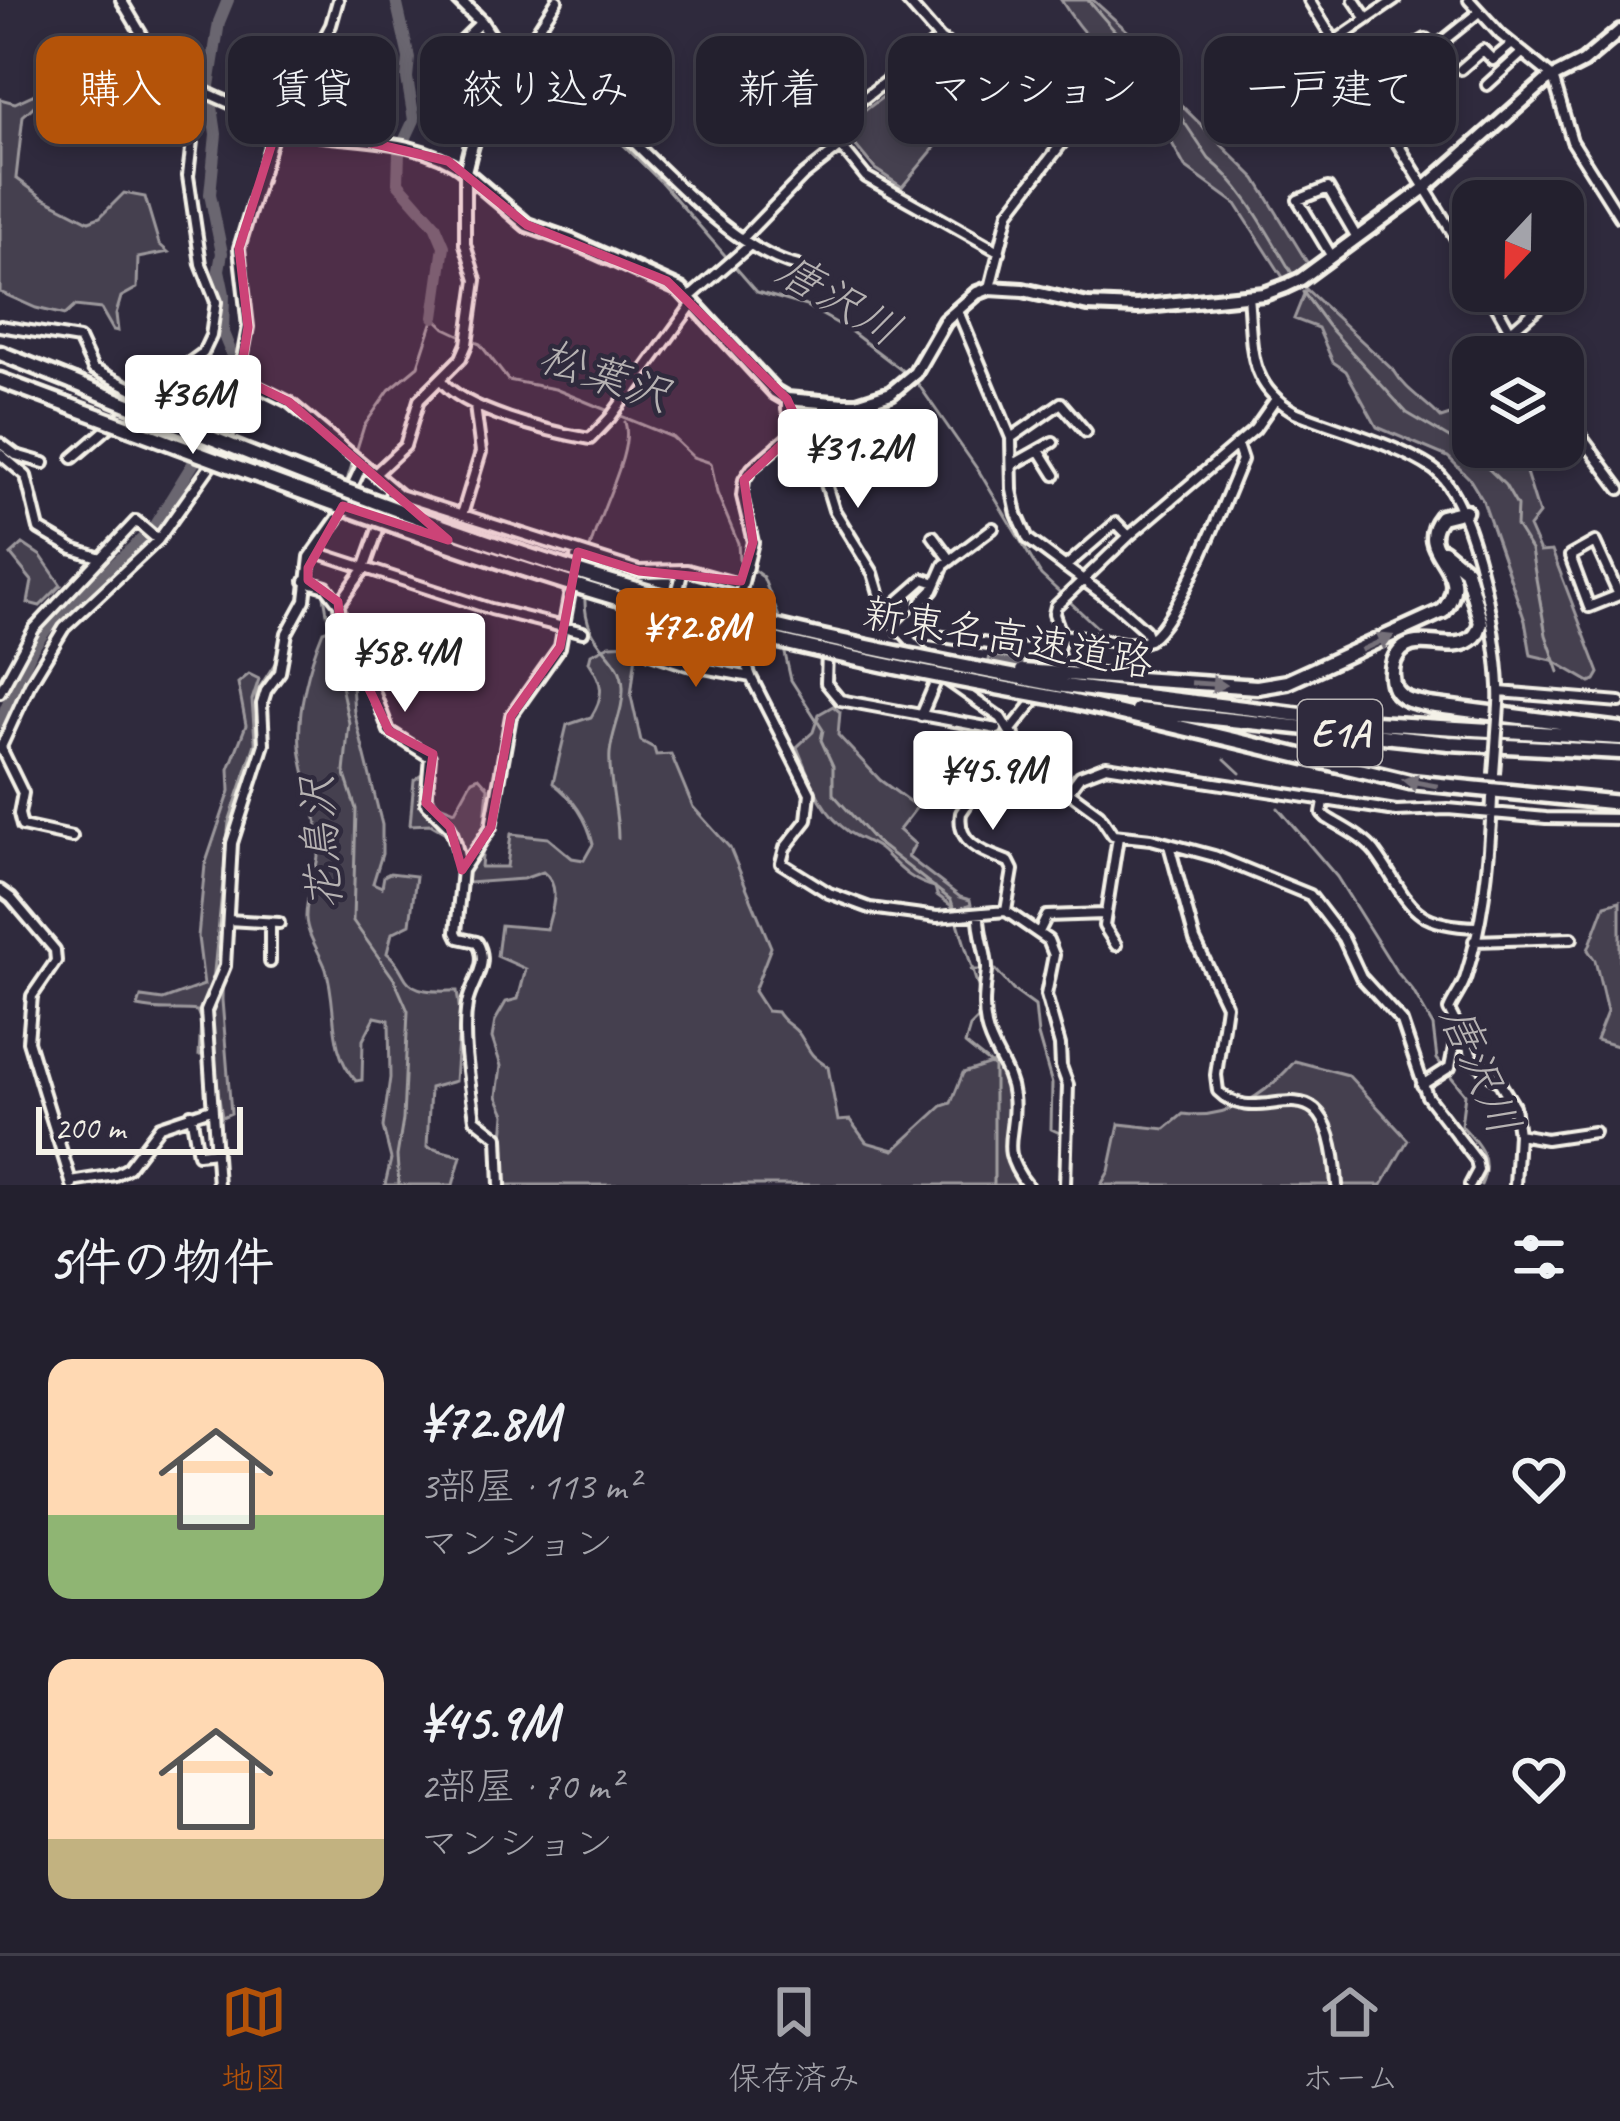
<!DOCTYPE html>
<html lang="ja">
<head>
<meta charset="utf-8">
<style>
	:root { --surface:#23202e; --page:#2b2836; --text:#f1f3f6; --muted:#a3a3aa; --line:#403e4a; --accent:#b45309 }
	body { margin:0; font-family:Caveat,"Klee One",sans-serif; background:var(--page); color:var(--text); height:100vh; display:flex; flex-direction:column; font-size:45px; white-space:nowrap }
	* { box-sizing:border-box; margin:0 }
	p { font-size:39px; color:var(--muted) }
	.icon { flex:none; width:66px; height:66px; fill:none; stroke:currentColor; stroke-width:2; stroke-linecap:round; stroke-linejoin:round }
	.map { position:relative; height:1185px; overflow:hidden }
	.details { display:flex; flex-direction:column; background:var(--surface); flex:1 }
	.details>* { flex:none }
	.banner { position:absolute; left:36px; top:36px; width:1548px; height:108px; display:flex; gap:24px }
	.needle { width:78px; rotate:202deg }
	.controls { position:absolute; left:1452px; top:180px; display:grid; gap:24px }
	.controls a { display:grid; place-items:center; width:132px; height:132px; border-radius:24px; background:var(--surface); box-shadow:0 6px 18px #0003,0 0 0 3px var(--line); font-size:60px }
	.scale { position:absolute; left:36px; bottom:30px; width:207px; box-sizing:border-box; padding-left:12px; border:6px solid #f4f1e8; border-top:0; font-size:33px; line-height:42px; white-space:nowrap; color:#f4f1e8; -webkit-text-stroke:9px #2f2a3d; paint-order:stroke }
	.price { position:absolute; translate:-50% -102px; padding:0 27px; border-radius:12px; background:#fff; color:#222; font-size:39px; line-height:78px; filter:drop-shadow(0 3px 6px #0008) }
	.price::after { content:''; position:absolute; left:50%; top:72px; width:36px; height:27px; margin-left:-18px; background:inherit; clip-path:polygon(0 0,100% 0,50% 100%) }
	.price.on { background:var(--accent); color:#fff }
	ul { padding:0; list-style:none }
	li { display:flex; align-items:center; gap:36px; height:300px; padding:0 48px }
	li span { display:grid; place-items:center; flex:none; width:336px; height:240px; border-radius:24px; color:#555 }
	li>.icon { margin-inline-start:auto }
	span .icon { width:144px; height:144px; fill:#fffc; stroke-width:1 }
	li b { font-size:51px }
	h2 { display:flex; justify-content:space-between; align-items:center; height:144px; padding:0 48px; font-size:51px }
	.chip { padding:0 42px; border-radius:24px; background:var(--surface); box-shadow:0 6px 18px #0003,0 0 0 3px var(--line); font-size:42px; line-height:108px }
	.chip.on { background:var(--accent); color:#fff }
	.menu { display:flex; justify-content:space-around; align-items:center; height:168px; border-top:3px solid var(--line); background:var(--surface); font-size:33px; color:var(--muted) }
	.menu a { display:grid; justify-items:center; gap:6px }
	.menu .on { color:var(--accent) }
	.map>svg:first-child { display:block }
	.green { fill:#454050; stroke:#9c989c; stroke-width:3 }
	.water { fill:#6a6670; stroke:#a19ea0; stroke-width:3 }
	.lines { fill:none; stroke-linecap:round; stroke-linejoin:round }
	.stream { stroke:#a19ea0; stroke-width:3 }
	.river { stroke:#6a6670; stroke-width:12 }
	.minor-casing { stroke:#f4f1e8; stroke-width:16 }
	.major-casing { stroke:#f4f1e8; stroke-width:20 }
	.highway-casing { stroke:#f4f1e8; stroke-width:21 }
	.minor { stroke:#2f2a3d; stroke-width:8 }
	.major { stroke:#2f2a3d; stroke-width:10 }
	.highway { stroke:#2f2a3d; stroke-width:12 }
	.minor-bridge-casing { stroke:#f4f1e8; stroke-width:16; stroke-linecap:butt }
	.highway-bridge-casing { stroke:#f4f1e8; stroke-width:21; stroke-linecap:butt }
	.minor-bridge { stroke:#2f2a3d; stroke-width:8 }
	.highway-bridge { stroke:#2f2a3d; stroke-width:12 }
	.oneway { fill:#747079 }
	.marked { fill:#cc4377; fill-opacity:0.2; stroke:#cc4377; stroke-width:9; stroke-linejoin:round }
	.labels { text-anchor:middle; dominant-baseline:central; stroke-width:9; stroke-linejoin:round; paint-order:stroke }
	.shield { fill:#2f2a3d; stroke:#b9b5b5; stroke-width:3 }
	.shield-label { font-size:39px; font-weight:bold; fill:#f4f1e8 }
	.street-label { font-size:42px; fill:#f4f1e8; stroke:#2f2a3d }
	.water-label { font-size:45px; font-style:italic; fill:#b6b2b2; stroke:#2f2a3d }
</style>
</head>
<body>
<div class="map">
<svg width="1620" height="1185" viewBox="0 0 1620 1185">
	<rect width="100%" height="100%" fill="#2f2a3d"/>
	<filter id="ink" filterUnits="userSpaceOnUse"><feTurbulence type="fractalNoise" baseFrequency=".00833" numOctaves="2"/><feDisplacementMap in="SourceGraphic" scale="24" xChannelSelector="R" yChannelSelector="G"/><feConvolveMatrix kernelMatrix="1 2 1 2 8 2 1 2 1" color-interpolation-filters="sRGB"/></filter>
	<g filter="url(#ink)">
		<path class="green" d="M1061,0H1093L1144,46L1177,101L1256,179L1310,267L1286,282L1236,204L1185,167L1154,110L1142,97L1143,79L1139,73C1101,56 1082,34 1061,0Z
			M941,53L981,82L979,94L902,187L875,169L846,134L847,124Z
			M37,93L44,97L23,116L16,178L42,197L89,221L100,217L124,193L145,197L159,244L168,252L138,258L137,288L121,297L116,314L118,331L113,330L101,309L75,306L65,315L36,308L0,292V99L15,103Z
			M1306,289L1395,372C1406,391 1426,401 1441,418L1462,411L1473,419V447H1518L1539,514L1529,527L1540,552L1552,551L1599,673L1595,680L1590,682L1552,660L1531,655L1525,621L1483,501L1469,478L1448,457L1377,427L1346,371L1333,362L1318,328L1294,319Z
			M23,544L41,556L61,585L40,606L28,603L32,581L11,555Z
			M335,627L351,672L354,712L382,825V854L373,883L382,887L384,876L390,873L416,876L410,924L392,933L387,953C398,962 399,968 406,979C416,994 441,991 457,991L460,1013L455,1081L430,1088L427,1147L461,1156L453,1185H385L391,1159L383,1127L390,1078L389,1020L375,1017L363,1040L362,1080L356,1081C327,1049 338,1008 326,969C320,952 307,936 306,918C305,894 319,870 319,846C319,811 303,781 300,747C297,709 309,665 323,631Z
			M632,644L636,654L631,696L641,741L654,748L656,755L671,754L693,807L730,848L771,947L754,991L767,1011L777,1012C784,1024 793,1025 800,1035C811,1052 808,1054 828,1067L838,1121L850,1120L866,1142L894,1150L942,1106L951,1103L963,1073L1003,1060L1018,1092L1012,1158L1033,1185H505L500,1175L505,1114L497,1096L501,1066L492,1038L495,1021L506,1002L518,999L526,969L497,956L501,925L547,929C552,909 562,886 543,872L523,879L468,883L454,838L430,824L410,825L414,780L420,776L439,805L455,811L472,780L479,777L488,787L481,867H507L511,834L548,838L572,858L584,860L593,844C587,818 574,799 553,783L567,725L591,717C605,695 603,683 589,662L591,654L610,645Z
			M249,674L259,679L252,700L256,753L225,862L222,1000L231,1113L222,1117L212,1054L199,1055L201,1021L197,1011C175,1008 164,1013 138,1007L141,997L163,1000L204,985L198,937L205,865L230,791L229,769L246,725L238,683Z
			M833,706L840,712L838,735L880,780L917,807L899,830L915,844L908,857L960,897L970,900L971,905L957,910L937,895L935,887C911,882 898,866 882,851C874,843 859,839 850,833C820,812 810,779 797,747L813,732L819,714Z
			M1620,901V1047L1596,1040L1607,1012L1595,960L1588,950L1605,905Z
			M1295,1061L1348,1075L1408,1140L1382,1185H1101L1109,1171L1119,1124L1165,1129L1183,1114C1229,1120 1267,1094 1295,1061Z"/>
		<path class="water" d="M990,655L1045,665L1025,701L995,695L984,688Z"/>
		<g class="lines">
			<path class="stream" d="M1088,0L1152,74L1209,159C1245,187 1269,236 1293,275
				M490,26L510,51L582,104L661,182L757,292L806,306L849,330L908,375
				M1303,292L1328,326L1407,413L1468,449L1505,485L1517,506L1516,526L1531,550L1546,635L1559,672
				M472,341L480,344L508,380L555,389L672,437L693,457L711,463L717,493L738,543L739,559L744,563
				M916,381L980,473L1041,575L1099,629
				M346,484L364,426L389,390L418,366L434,317L445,328L464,337
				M752,569L763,577L781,622
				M586,571C587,530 636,455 625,422
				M304,579L307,549L335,510
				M323,590L330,630L345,656L340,681L349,723L344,772L356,809L353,921L394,979L408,1011L403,1120L397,1156L399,1185
				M585,593C582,649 622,650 623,687C624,710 612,731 610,753C608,780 618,809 618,838
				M297,607L301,591
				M1115,646L1139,668
				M784,649L791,680L823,730L821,740L833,766V794L875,841L951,900L978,987L980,1017L970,1027L965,1044L994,1067V1185
				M1225,759L1240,773
				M1278,808L1337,877L1396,971L1413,991L1433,1026L1437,1059L1465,1094L1461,1125C1479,1144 1493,1159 1481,1185
				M971,970H996L1013,990L1035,1006L1038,1035L1052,1084L1051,1129L1062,1134
				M213,982L229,822L257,738L256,693L277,660L283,637"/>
			<path class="river" d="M396,0L409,58L407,78L414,120L399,152L398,183L435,225L444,246L434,317
				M0,722L32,649L46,629L152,530L204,446L220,380L230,364L232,355L223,333L224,294L219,270L222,253L210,194L216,134L209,86L219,22L228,0"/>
			<g class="minor-casing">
				<path id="minor" d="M121,0C135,22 149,51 168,70C185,87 297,133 322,136C371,142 424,141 465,172V244L476,280L467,344L461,358L419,400L405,446L375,474
					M906,0L940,39L1070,124L1072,130L1009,212L990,288
					M1309,0L1473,266
					M1354,0L1367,19
					M1469,0L1501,35L1553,77L1572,141L1620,217
					M940,39L826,128L866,177L1000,252
					M1335,41L1395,0
					M523,52C547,71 575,87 597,107C650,154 730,251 798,266
					M438,63L454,77
					M507,63L522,54L557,0
					M433,69L481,22
					M1461,69L1483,50L1493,60L1512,44
					M1357,79L1426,39L1433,49L1479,12
					M1487,85L1522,53
					M579,93L611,63L623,75L595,104
					M468,97L485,114
					M1284,102L1353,73
					M1376,111L1436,79
					M618,127L652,98
					M742,239L803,176L840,147
					M1331,255L1298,200L1328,188L1356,236
					M1563,286L1576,280
					M1488,291L1525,357
					M1248,296C1253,346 1246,384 1295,412C1337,429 1396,444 1433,469C1475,497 1502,655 1499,705
					M690,297L750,245
					M958,311L1011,438L1012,490L1017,514L1028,539L1118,606L1145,630L1149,640
					M0,326L79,339L93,369L133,389L143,401
					M1511,331L1557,291
					M240,378L289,402L400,495L639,571L687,570L735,583L741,581
					M441,380C463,411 551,432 590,439L610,418L694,302
					M787,399V410L816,451L834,510L873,573L885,613L925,656
					M1563,412L1620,489
					M800,427L752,468L744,480L742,496L753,542L732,627L751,677L810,793L807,820L785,848L781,863L829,893L870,908L937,917L1006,911L1048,940L1054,955L1046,995L1060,1045L1061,1066L1068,1085L1065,1185
					M1011,438L1061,403L1086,432
					M0,443L16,455L44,463
					M1040,451L1055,475
					M0,454L26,476L39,529L73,549L98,557
					M73,458L135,405L159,395L177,372L203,353L211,336L216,302L201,264L188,176L193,132L172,105L180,79
					M1012,465L1053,442
					M462,515L481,452L475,406
					M933,536L951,560
					M325,555L491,609L583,632
					M1065,567L1116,523L1129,536
					M305,581L326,587L339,604L341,630L366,670L389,731L430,757L426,803L450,827L456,844L462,870L456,932L459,938L477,942C491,965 471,982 467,1004C461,1040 470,1083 475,1119L498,1137L500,1185
					M1619,595L1595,542L1570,556L1589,607L1619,595H1620
					M675,601L683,570
					M339,604L364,569L392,490
					M885,613L924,579L936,583
					M670,615L650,653L687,665L751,677
					M910,622L930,635L1059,655
					M900,632L921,611L922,601L933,590L944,565L993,528
					M1062,636C1089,633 1122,649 1146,641C1176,630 1227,494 1242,460L1237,445
					M827,651L826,683L840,700L997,729
					M1050,676L1062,636L1054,614L1056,606L1129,536L1255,429L1276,399
					M947,680L1001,718L1028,762L1099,814L1113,835L1151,839L1214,856L1310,895L1343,938L1361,977L1402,1022L1427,1096L1476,1160L1478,1170L1470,1185
					M0,692L34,629L136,521L158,540
					M1500,692L1620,702
					M921,716L939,674
					M1011,730L1040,694
					M1,748L23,793L19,814L22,826L72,837
					M0,749L30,684L64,628L158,540L226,444L248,327L239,248L275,130L331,25L338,0
					M1068,792L1080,776L1106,766L1396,811L1448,809L1546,818L1620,819
					M1492,798C1490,857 1484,920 1466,976C1463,988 1454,998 1449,1010L1475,1061L1500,1083L1514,1106L1518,1134L1515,1185
					M1324,802L1322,813L1327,818C1343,828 1363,837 1375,852C1411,901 1406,925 1477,927
					M1169,845L1195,940L1226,1005L1216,1075L1218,1091C1263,1137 1329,1043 1337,1185
					M463,869L491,827L511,716L560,647L577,553
					M0,890L11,898L55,950L56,961L32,996L28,1041L72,1185
					M1006,911L1013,870L1009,862C986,853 956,845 961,813L1014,735
					M979,914C978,933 988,957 987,970C985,989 982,1006 986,1026C991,1051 1010,1068 1013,1096C1018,1136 996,1145 1027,1185
					M228,920L279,923
					M270,923V962
					M1039,932L1047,916L1104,914
					M1474,941L1572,938
					M1116,945L1104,926L1118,837
					M1422,1085L1450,1067L1457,1033
					M191,1114L198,1154L216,1152
					M1518,1134L1546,1139L1594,1132
					M71,1182L115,1175L128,1168L160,1126L211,1109
					M218,1185L206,1011L225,966L232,843L264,744L262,704L266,691L280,672L287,633L305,600L310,557L337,519L362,465"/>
			</g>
			<g class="major-casing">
				<path id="major" d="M459,0L481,22L507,63C506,88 490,104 479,125C472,140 469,156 465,172L527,225L572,241L681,290L775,392L787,399L844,404H857L891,393L915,373L945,321L977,293L990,288L1023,290L1088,305L1137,307L1264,294L1286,286L1301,279L1426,187L1546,81L1583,62L1620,31"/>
			</g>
			<g class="highway-casing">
				<path id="highway" d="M0,353L73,382
					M0,380L70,406
					M1443,551L1466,570L1481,623C1478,630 1478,635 1471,639C1447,656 1409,625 1394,661C1391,669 1391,681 1395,689C1402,701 1417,702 1429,705L1620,730
					M1066,674L1257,687L1287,682L1443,611C1478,567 1411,554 1441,517L1465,511
					M1064,686L1358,722L1620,738
					M1062,699L1410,782L1620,803
					M1137,710L1449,743L1620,752"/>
			</g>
			<use href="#minor" class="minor"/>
			<use href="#major" class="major"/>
			<use href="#highway" class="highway"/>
			<g class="minor-bridge-casing">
				<path id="minor-bridge" d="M1494,774L1499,705"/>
			</g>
			<g class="highway-bridge-casing">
				<path id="highway-bridge" d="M73,382C256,457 439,531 629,587C771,630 917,658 1064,686
					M70,406C255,474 439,546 627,601C770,643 916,673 1062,699
					M1022,671L1066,674"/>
			</g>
			<use href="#minor-bridge" class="minor-bridge"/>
			<use href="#highway-bridge" class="highway-bridge"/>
		</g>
		<defs><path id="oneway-solid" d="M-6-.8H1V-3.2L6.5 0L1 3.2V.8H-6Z" transform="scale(3)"/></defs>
		<g class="oneway">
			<use href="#oneway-solid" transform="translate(1377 643) rotate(-24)"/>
			<use href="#oneway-solid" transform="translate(1209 684) rotate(4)"/>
			<use href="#oneway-solid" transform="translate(1420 783) rotate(-170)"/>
		</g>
	</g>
	<path class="marked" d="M279,121L448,161L527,225L667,281L787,399L800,427L744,480L753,542L741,581L639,571L578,552L560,647L511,716L491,827L462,870L450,827L426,803L433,754L389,731L341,630L338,602L308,580V568L343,506L448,540L289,402L240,378L248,327L239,248Z"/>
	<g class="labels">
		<rect class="shield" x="1298" y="700" width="84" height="66" rx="9"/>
		<g class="shield-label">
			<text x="1340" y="733">E1A</text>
		</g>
		<g class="street-label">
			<text transform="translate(1008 638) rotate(10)">新東名高速道路</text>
		</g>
		<g class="water-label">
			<text transform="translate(839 300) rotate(31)">唐沢川</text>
			<text transform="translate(605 376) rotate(19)">松葉沢</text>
			<text transform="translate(321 843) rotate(-94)">花鳥沢</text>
			<text transform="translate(1480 1070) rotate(67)">唐沢川</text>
		</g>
	</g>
</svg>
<div class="controls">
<a><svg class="needle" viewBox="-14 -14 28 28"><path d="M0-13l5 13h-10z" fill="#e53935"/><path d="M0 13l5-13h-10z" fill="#a3a3aa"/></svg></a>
<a><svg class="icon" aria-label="layers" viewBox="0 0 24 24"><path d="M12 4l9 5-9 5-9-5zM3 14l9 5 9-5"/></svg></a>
</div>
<div class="scale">200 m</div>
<b class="price" style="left:193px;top:457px">¥36M</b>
<b class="price" style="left:858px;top:511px">¥31.2M</b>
<b class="price on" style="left:696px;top:690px">¥72.8M</b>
<b class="price" style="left:405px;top:715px">¥58.4M</b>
<b class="price" style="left:993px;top:833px">¥45.9M</b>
<div class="banner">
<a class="chip on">購入</a>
<a class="chip">賃貸</a>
<a class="chip">絞り込み</a>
<a class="chip">新着</a>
<a class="chip">マンション</a>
<a class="chip">一戸建て</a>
</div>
</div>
<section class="details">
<h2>5件の物件<svg class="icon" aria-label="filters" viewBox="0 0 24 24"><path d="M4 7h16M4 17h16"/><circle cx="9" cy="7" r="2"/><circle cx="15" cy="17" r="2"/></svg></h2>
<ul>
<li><span style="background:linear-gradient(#ffd9b3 65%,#8fb573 0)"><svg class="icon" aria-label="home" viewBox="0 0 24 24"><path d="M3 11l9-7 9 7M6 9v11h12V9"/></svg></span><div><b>¥72.8M</b><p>3部屋 · 113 m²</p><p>マンション</p></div><svg class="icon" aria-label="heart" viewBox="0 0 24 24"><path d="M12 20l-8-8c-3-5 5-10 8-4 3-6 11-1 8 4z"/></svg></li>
<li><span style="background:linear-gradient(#ffd9b3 75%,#c2b280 0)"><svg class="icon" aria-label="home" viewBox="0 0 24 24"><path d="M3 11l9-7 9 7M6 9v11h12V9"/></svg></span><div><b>¥45.9M</b><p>2部屋 · 70 m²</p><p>マンション</p></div><svg class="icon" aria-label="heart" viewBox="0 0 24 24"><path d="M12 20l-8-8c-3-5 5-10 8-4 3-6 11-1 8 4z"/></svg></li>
</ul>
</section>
<nav class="menu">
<a class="on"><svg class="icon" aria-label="map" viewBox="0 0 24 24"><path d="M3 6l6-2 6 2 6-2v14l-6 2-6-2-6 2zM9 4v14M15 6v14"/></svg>地図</a>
<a><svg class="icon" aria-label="saved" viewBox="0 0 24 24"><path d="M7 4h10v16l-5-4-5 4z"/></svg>保存済み</a>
<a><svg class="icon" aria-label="home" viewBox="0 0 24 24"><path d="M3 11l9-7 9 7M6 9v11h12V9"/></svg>ホーム</a>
</nav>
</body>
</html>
